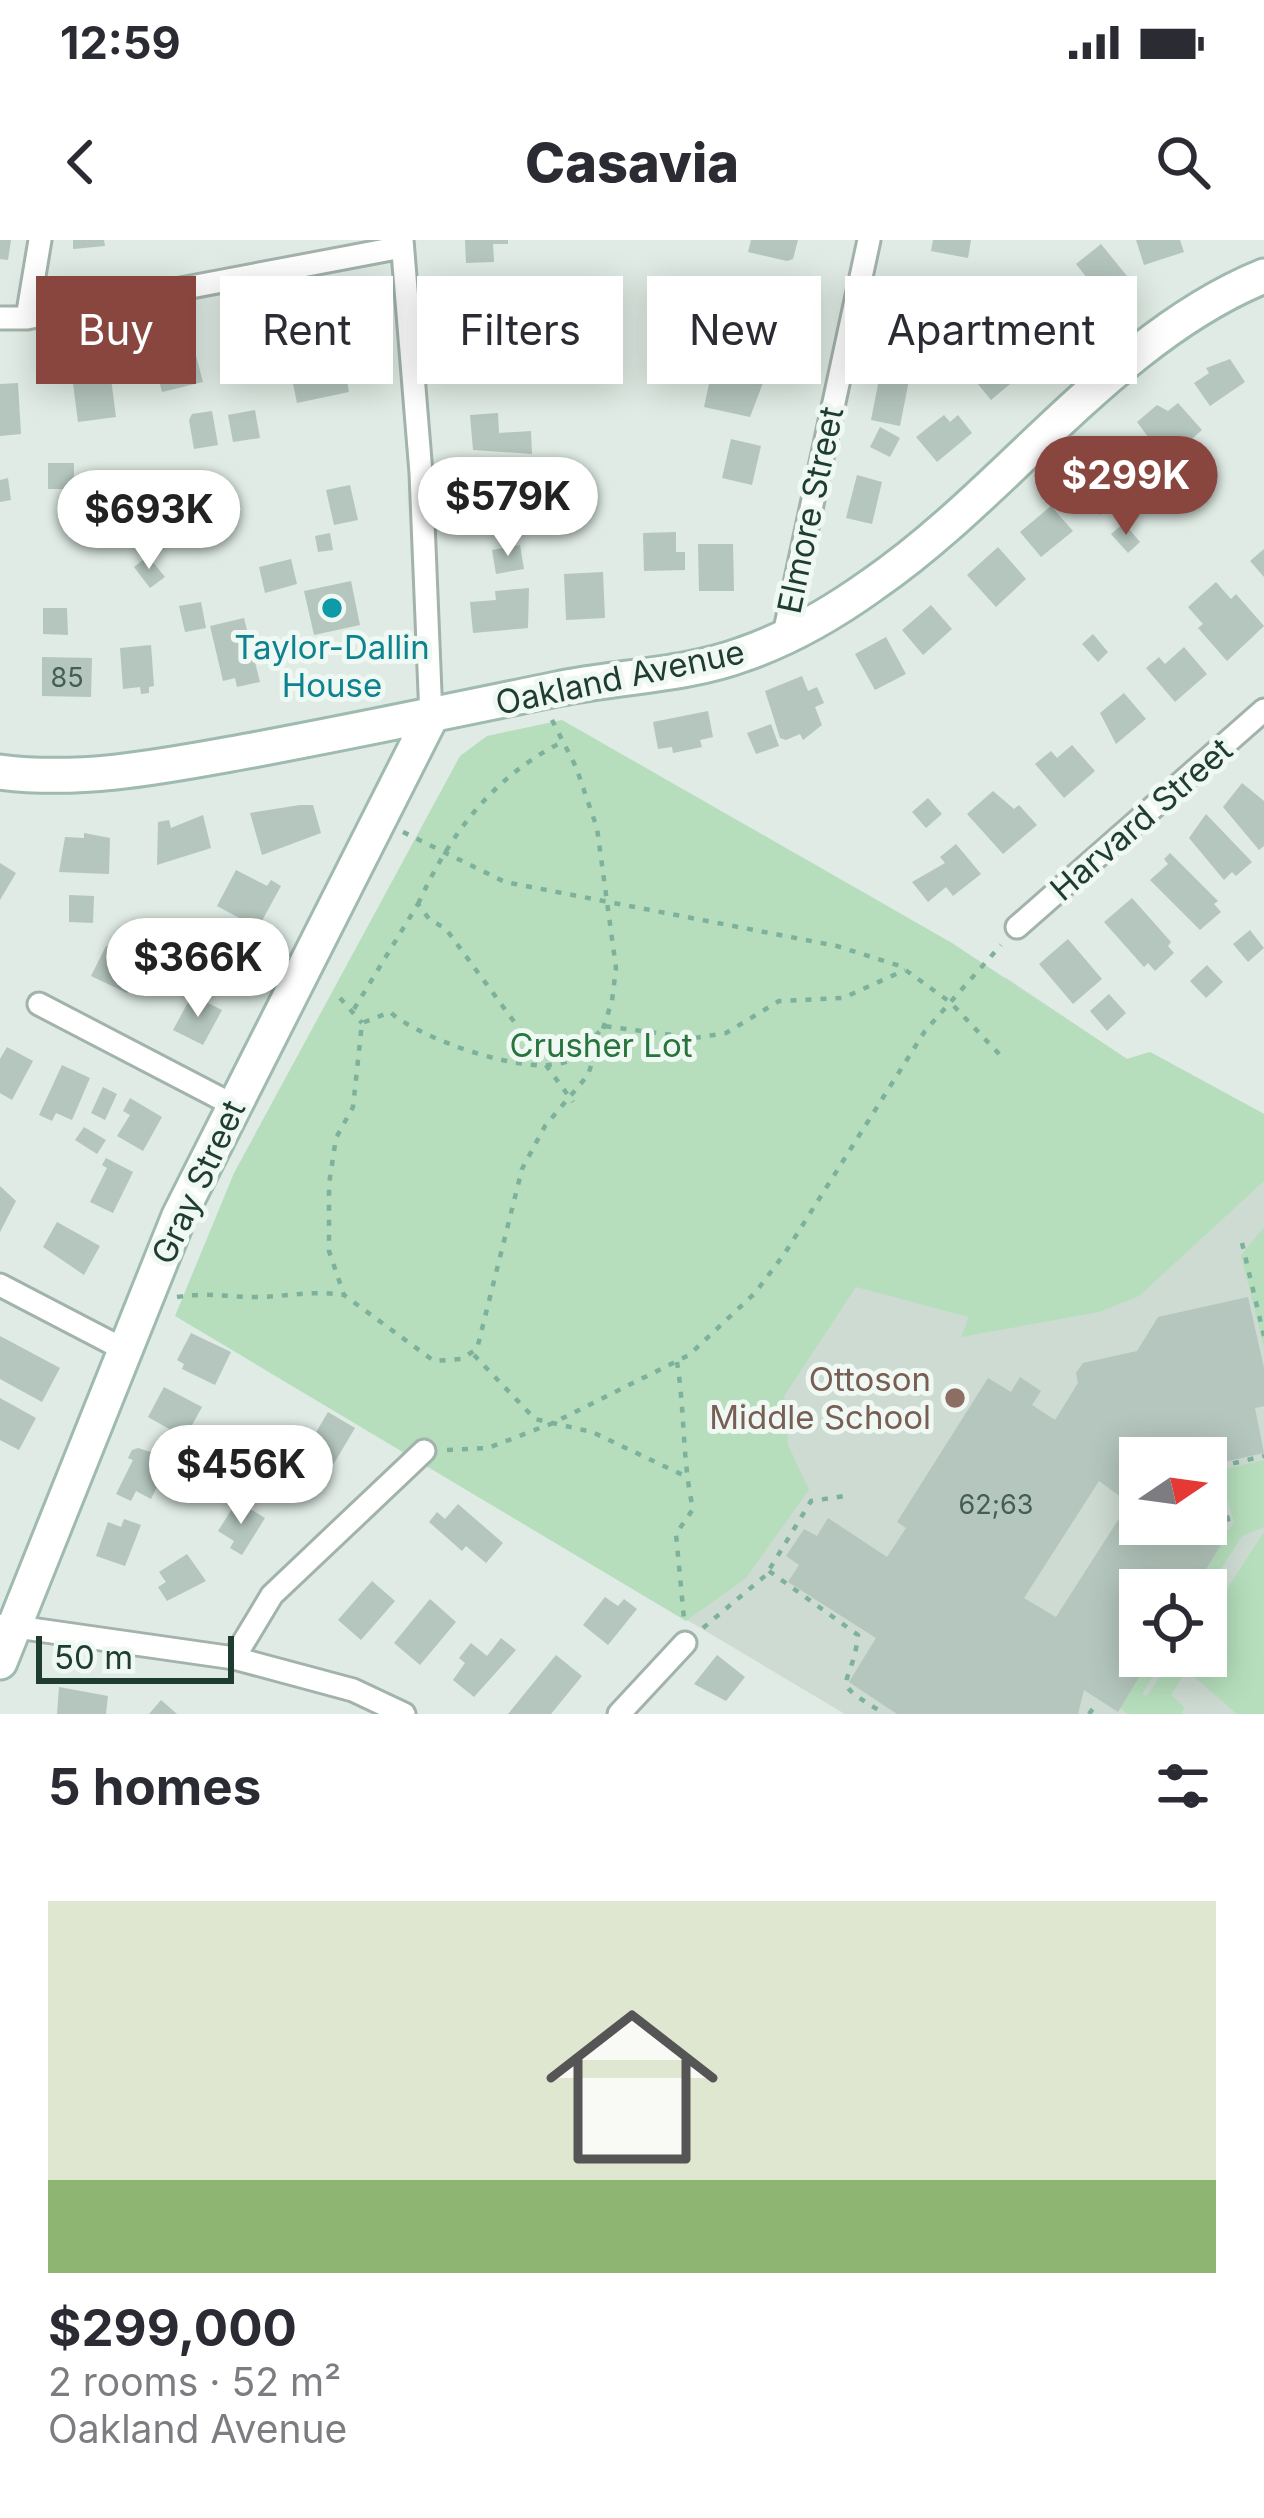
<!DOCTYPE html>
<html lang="en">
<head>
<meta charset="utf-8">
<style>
	:root { --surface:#fff; --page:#f2f2f3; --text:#2b2b33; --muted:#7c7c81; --accent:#89463f }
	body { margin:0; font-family:Inter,sans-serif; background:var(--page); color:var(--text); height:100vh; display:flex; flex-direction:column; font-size:45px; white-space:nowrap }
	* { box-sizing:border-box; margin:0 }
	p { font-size:39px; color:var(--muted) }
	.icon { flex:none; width:66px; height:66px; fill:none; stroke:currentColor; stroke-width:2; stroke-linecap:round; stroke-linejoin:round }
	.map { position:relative; height:1474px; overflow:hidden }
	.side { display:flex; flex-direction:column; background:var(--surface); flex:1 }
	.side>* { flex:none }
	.guide { position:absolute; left:36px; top:36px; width:1194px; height:108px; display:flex; gap:24px }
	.needle { width:78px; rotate:77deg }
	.controls { position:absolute; left:1119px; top:1197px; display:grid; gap:24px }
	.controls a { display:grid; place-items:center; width:108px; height:108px; border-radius:0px; background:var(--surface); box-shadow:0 6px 30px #0003; font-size:60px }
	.scale { position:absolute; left:36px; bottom:30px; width:198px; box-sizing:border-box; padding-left:12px; border:6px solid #1f3c31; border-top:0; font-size:33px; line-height:42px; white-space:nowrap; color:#1f3c31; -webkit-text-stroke:9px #eff8f2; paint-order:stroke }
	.price { position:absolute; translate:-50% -102px; padding:0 27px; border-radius:42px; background:#fff; color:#222; font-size:39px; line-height:78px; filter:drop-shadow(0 3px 6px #0008) }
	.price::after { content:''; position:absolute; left:50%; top:72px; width:36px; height:27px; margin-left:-18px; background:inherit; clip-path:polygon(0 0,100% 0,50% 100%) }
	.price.current { background:var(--accent); color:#fff }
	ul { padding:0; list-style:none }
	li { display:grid; align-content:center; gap:24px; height:636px; padding:0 48px }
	li span { display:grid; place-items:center; height:372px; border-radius:0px; color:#555 }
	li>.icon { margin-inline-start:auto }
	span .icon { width:216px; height:216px; fill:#fffc; stroke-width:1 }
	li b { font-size:51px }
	h2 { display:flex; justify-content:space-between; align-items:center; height:144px; padding:0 48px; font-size:51px }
	.pill { padding:0 42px; border-radius:0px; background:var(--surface); box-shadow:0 6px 30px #0003; font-size:42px; line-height:108px }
	.pill.current { background:var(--accent); color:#fff }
	.status { display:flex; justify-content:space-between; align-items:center; height:84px; padding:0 60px; background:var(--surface); direction:ltr }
	.status svg { height:33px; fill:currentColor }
	header { display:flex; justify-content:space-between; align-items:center; height:156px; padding:0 48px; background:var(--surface); font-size:54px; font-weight:800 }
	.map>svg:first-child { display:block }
	.built { fill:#cddbd3; fill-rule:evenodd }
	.green { fill:#b6debc }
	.building { fill:#b4c6bd; fill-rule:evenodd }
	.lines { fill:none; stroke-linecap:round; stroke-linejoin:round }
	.street-casing { stroke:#a2b3ab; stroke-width:27 }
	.secondary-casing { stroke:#9fbaae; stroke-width:39 }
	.path { stroke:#7db19b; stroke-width:4.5; stroke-dasharray:6 9; stroke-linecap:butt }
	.street { stroke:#fff; stroke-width:21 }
	.secondary { stroke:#fff; stroke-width:33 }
	.culture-dot { fill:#0f9aa8; stroke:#eff8f2; stroke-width:4.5 }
	.education-dot { fill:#8d6e63; stroke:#eff8f2; stroke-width:4.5 }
	.labels { text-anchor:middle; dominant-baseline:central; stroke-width:10; stroke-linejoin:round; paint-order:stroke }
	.number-label { font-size:27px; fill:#445e54 }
	.street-label { font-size:33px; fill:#1f3c31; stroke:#eff8f2 }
	.culture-label { font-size:33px; fill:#0d838f; stroke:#eff8f2 }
	.park-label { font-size:33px; fill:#27753d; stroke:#eff8f2 }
	.education-label { font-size:33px; fill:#785e54; stroke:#eff8f2; text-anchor:end }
</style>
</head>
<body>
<div class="status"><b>12:59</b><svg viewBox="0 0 49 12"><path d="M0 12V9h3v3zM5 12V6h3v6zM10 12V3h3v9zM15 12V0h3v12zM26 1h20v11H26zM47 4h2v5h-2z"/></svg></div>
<header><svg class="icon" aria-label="back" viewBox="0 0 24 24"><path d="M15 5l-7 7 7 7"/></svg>Casavia<svg class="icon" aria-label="search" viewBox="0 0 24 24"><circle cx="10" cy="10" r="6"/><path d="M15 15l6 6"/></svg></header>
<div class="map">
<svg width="1264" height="1474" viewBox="0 0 1264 1474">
	<rect width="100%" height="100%" fill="#dfebe4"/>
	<path class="built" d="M1005,737L1127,819L1150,812L1264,874V1474H845L534,1289ZM1140,1218H1206V1284H1140ZM1140,1350H1206V1416H1140Z"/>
	<path class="green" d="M562,480L952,703L1127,819L1150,812L1264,874V941L1139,1056L1099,1072L961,1097L969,1077L856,1047L784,1156L788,1205L809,1250L745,1339L686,1381L175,1076L234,933L460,516L487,496Z
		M1264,987V1108L1241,1015Z
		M1264,1220V1287L1242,1296L1206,1353L1193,1350L1234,1282L1220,1236L1225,1229Z
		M1264,1292V1474H1237L1180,1425L1185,1416H1206V1381Z
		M1152,1416H1165L1142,1454L1147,1456L1169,1424L1184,1434L1171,1455L1185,1468L1181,1474H1128L1120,1468Z"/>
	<path class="building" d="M0,0H11L8,20L0,19Z
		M73,0H104L105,6L73,9Z
		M465,0H508V4H493L494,22L466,23Z
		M751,0H798L793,19L787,21L748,12Z
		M933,0H971L968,18L931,11Z
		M1136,0H1180L1184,12L1144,25Z
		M1101,4L1135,46L1125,53L1119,45L1103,58L1076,24Z
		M902,37L932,43L925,82L913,79L911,90L893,86Z
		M1049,41L1088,89L1060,112L1021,63Z
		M741,51L788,61L780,101L733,91Z
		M987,70L1033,125L991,160L945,104Z
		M515,73L518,132L488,134V142L469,143L466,90L470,85L498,89L497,74Z
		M336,86L349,152L297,163L283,96Z
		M194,108L203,142L162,152L157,133L147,136L141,115Z
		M1230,119L1245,142L1210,166L1194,143L1209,133L1206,128Z
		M109,123L116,177L78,182L71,128Z
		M713,125L766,135L750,177L704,167Z
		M891,131L910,135L900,186L871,180L879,139L889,140Z
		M18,143L21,194L0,196V144Z
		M1178,163L1202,190L1166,221L1137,182L1157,165L1168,171Z
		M255,170L260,198L233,202L228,175Z
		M212,171L218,205L194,209L189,180L192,174Z
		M498,173L499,193L531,191L532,214L473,210L470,175Z
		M944,175L950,182L958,175L972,193L937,222L916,197Z
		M880,187L900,198L890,217L870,207Z
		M731,199L761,206L752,245L722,238Z
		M1108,217L1133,246L1100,275L1074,245Z
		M48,223H74V249H48Z
		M857,235L882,242L872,284L846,278Z
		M8,238L11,260L0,262V240Z
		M523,243L525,281L487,283L488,294L470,295L469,284H463L461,246Z
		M350,245L358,280L334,285L326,250Z
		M1051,266L1073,291L1041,317L1020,292Z
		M1124,283L1140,302L1128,313L1111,294Z
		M676,292V312H685V330L644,331L643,293Z
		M330,293L333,310L318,312L315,296Z
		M698,304H733L734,351H699Z
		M520,305L524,329L496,334L492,310Z
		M998,307L1026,339L996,367L967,335Z
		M1264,309V337L1250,321Z
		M148,316L165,337L150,348L134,327Z
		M291,319L297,344L265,353L259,327Z
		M603,332L605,378L566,380L564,334Z
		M351,341L360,385L314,395L304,351Z
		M1216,342L1231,359L1236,354L1264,386L1227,421L1198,388L1203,384L1188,367Z
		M529,348L528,388L473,393L470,362L496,360L495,351Z
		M201,362L206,388L185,392L179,366Z
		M931,365L952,389L923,415L902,390Z
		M43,368H67L68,395L43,394Z
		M244,378L260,442L237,447L235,438L223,441L210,386Z
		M1093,394L1108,412L1098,422L1082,404Z
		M886,397L906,434L875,450L855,414Z
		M151,405L154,446L149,447V453L141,454L140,447L123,449L120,408Z
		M1184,407L1207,434L1175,462L1146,428L1159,417L1165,424Z
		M42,417L92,418L91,457L42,456Z
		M802,436L808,451L817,447L824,463L815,467L822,485L803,500L800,494L786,500L780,498L765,451Z
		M1124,453L1146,479L1116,504L1100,473Z
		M708,471L713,497L700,500L702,507L673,513L672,507L658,509L653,482Z
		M771,484L779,506L756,514L747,493Z
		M1072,505L1095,531L1064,558L1035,524L1051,511L1057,518Z
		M1242,543L1264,561V606L1259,610L1223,567Z
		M993,551L1014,569L1019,565L1037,585L1003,614L967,574Z
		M928,558L942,574L926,588L912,572Z
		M300,565H313L321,593L262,615L250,573Z
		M1206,574L1252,622L1236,636L1232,632L1224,640L1189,598Z
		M203,575L211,608L157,625L158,582L169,580L171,588Z
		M84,593L110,598L109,634L59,632L65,597L84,598Z
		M956,604L981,634L953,656L946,647L928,662L912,642L945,623L940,617Z
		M1170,613L1218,661L1214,664L1221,672L1200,690L1150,640L1168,624L1164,619Z
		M0,623L16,633L0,660Z
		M236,630L267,646L271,640L281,646L258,688L217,666Z
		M69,655L94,656L93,683L69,682Z
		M1132,658L1171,702L1168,706L1174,713L1155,731L1148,723L1144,727L1104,682Z
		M1250,690L1264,708L1248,722L1233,704Z
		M223,694L254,711L231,754L212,744L216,737L204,730Z
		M1068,699L1102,739L1073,764L1039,724Z
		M106,706L141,723L127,753L91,736Z
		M1207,725L1223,742L1206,758L1190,741Z
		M1109,754L1126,773L1107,791L1090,771Z
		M192,755L222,770L203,805L173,790Z
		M7,807L33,821L12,860L0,853V819Z
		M62,825L90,838L72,880L56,873L52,881L39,875Z
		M103,847L117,854L105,880L91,873Z
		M130,858L162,877L143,911L117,896L130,875L123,871Z
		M84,887L106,900L97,914L75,900Z
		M106,918L133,932L113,973L90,962L107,928L102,925Z
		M0,946L16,961L0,992Z
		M57,982L100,1006L84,1035L43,1007Z
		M1248,1057L1264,1128V1166L1255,1168L1264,1213L1206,1226V1218H1140V1284H1206V1266L1223,1277L1214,1290L1226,1297L1193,1350H1140V1416H1152L1118,1472L1084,1450L1078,1474H897L849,1442L876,1398L788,1342L799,1325L786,1316L804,1289L817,1296L828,1278L887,1317L906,1288L897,1282L988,1138L1011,1152L1020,1137L1041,1151L1032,1165L1055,1180L1078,1143L1076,1133L1083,1123L1137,1111L1158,1077ZM1099,1241L1129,1263L1056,1377L1024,1358Z
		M191,1093L231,1112L215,1145L182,1129L184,1124L177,1120Z
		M0,1096L60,1128L42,1162L0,1139Z
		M164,1147L202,1167L185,1198L148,1177Z
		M0,1158L36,1178L19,1210L0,1200Z
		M328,1172L355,1188L333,1225L318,1216L323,1208L311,1201Z
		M138,1208L167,1217L168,1225L151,1259L136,1251L131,1261L116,1254L133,1220L128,1218L132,1210Z
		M277,1211L302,1231L279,1258L273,1252L269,1257L251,1241Z
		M237,1261L265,1278L242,1315L230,1308L234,1301L218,1291Z
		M458,1264L503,1303L486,1323L466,1306L462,1311L429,1282L437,1272L445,1279Z
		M124,1279L141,1285L125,1326L96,1316L108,1282L121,1287Z
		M187,1314L206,1341L167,1361L158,1347L166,1342L159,1332Z
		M372,1341L395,1361L361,1400L338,1380Z
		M605,1357L618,1366L624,1359L637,1369L608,1405L583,1385Z
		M430,1359L456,1382L420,1425L394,1403Z
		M501,1398L516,1410L474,1457L453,1440L465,1423L459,1418L471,1403L487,1416Z
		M556,1415L582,1436L551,1474H508Z
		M717,1415L745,1437L726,1461L694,1444Z
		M59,1447L108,1456L106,1474H57Z
		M161,1460L177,1474H149Z"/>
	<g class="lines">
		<g class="street-casing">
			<path id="street" d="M402,0L421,233L431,477
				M0,78H27L402,7
				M27,78L40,0
				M783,399L869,0
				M1017,687L1264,470
				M39,764L233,865
				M0,1045L123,1109
				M3,1385L234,1418L353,1450L404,1474
				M234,1418L272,1355L424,1211
				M619,1474L685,1403"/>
		</g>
		<g class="secondary-casing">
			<path id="secondary" d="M0,532C85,543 169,525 253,510C355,491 455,470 557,449C619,436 685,436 744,414C790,398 833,373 872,345C1005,254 1113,97 1264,36
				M0,1422L179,976L431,477"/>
		</g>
		<path class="path" d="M552,480L576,527L597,588L616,728L612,761L588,835L545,886L522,929L477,1109L461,1119L434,1121L344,1055L329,1011V944L336,898L353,867L362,783L390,772C418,798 533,840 570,820C583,814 595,796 604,786L695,798L726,793L779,761L843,758L905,730
			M403,592L505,642L837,706L900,726L950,762L1002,817
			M418,664C450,594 491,539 560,503
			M340,758L362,783
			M354,769L418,664L429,679L446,689L573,862
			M1242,1003L1264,1096
			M177,1057C208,1052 226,1057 255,1057C286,1057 312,1050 343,1055
			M474,1115L535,1179L592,1192L685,1236
			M677,1122C685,1171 682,1220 693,1269L676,1294L684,1379
			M447,1210L488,1208L553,1183L689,1115L755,1053L785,1013L925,791L1001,705
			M1223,1295L1229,1283L1214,1228L1264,1216
			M769,1331L858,1395C852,1452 824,1437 885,1474
			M703,1388L766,1335L811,1261L845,1256
			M1089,1474L1097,1463"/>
		<use href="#street" class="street"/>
		<use href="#secondary" class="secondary"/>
	</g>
	<circle class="culture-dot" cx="332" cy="368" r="12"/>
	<circle class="education-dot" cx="955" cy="1158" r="12"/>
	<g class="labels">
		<g class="number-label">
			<text x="67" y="437">85</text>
			<text x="996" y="1264">62;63</text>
		</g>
		<g class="street-label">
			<text transform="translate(810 270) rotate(-78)">Elmore Street</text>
			<text transform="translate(620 437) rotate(-12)">Oakland Avenue</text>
			<text transform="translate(1141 579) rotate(-41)">Harvard Street</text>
			<text transform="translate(198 942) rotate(-65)">Gray Street</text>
		</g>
		<g class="culture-label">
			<text x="332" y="407">Taylor-Dallin<tspan x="332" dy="38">House</tspan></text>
		</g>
		<g class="park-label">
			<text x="601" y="805">Crusher Lot</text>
		</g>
		<g class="education-label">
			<text x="931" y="1139">Ottoson<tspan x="931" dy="38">Middle School</tspan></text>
		</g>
	</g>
</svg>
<div class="controls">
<a><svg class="needle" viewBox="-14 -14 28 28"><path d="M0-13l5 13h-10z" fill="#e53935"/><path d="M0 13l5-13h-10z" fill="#7c7c81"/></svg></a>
<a><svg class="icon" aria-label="locate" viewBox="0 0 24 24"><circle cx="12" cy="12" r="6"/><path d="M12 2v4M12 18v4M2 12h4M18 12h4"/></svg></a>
</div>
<div class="scale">50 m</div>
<b class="price current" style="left:1126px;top:298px">$299K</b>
<b class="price" style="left:508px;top:319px">$579K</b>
<b class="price" style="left:149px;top:332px">$693K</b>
<b class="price" style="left:198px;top:780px">$366K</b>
<b class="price" style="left:241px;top:1287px">$456K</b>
<div class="guide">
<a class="pill current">Buy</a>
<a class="pill">Rent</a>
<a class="pill">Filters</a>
<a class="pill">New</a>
<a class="pill">Apartment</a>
</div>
</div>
<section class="side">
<h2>5 homes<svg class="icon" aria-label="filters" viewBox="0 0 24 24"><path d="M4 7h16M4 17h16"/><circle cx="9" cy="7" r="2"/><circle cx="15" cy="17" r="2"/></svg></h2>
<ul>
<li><span style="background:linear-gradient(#dfe7d0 75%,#8fb573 0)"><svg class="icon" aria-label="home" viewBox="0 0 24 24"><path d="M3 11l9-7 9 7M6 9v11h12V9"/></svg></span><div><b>$299,000</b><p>2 rooms · 52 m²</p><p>Oakland Avenue</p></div></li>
</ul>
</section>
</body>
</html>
